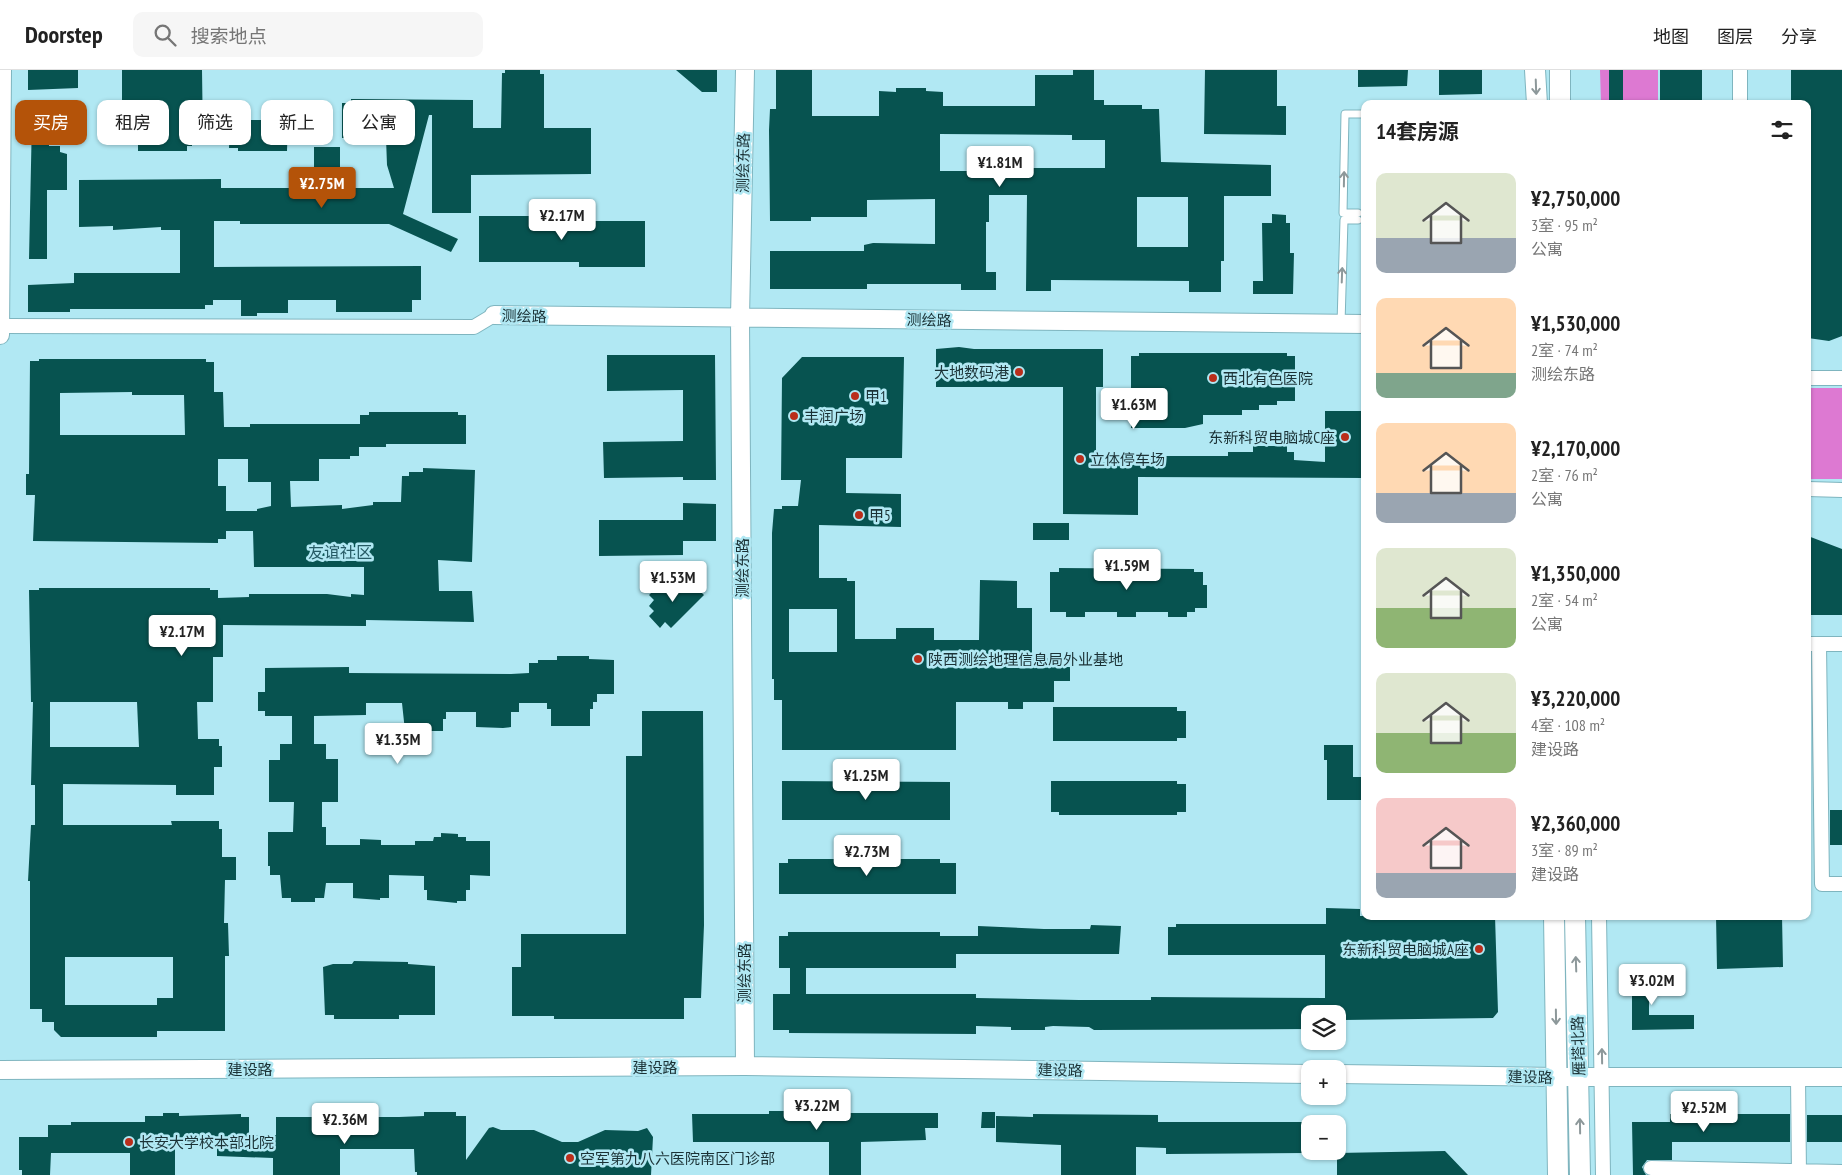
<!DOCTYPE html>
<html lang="zh">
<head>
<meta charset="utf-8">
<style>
	:root { --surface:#fff; --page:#f6f6f6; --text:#222; --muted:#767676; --line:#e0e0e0; --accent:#b45309 }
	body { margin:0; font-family:"PT Sans Narrow","Noto Sans SC",sans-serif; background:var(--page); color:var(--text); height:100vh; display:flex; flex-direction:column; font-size:19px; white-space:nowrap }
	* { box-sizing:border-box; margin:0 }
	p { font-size:16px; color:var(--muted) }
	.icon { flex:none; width:28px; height:28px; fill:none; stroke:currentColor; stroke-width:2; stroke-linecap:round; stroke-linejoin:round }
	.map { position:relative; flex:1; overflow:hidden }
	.drawer { position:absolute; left:1361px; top:30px; width:450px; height:820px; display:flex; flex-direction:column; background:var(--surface); border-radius:10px; box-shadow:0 1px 4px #0004 }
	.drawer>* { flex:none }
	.banner { position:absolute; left:15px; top:30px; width:475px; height:45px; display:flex; gap:10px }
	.tools { position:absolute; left:1301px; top:935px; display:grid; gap:10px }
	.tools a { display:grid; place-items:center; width:45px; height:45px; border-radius:10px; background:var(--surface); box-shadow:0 1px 4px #0004; font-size:25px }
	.price { position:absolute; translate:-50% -42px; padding:0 11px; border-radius:5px; background:#fff; color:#222; font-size:16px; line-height:32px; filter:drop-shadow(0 1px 2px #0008) }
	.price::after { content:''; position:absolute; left:50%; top:30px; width:15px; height:11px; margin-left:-8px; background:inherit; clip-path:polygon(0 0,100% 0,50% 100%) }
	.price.on { background:var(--accent); color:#fff }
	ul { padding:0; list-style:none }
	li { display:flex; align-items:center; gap:15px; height:125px; padding:0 15px }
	li span { display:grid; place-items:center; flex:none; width:140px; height:100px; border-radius:10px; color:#555 }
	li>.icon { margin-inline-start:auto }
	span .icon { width:60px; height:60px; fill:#fffc; stroke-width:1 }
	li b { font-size:21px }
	h2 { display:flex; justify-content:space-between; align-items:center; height:60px; padding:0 15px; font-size:21px }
	.chip { padding:0 18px; border-radius:10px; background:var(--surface); box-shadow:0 1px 4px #0004; font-size:18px; line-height:45px }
	.chip.on { background:var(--accent); color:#fff }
	header { display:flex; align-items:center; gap:30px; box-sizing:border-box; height:70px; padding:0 25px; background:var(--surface); border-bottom:1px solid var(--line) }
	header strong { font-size:24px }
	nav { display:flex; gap:28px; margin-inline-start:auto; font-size:18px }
	.search { width:350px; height:45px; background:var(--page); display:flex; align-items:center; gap:12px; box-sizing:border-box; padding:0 18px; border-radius:10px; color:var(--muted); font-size:19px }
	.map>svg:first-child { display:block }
	.forest { fill:#dd79d2 }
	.building { fill:#075350; fill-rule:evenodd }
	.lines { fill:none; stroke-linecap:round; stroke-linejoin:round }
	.service-casing { stroke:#7fb5bf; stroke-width:9 }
	.minor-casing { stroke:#7fb5bf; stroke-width:16 }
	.tertiary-casing { stroke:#7fb5bf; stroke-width:20 }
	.secondary-casing { stroke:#7fb5bf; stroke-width:22 }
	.service { stroke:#fff; stroke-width:7 }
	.minor { stroke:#fff; stroke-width:14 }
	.tertiary { stroke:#fff; stroke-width:18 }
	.secondary { stroke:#fff; stroke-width:20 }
	.oneway { stroke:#8d989a }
	.poi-dot { fill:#ba2e1b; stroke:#b1e8f3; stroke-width:2 }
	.labels { text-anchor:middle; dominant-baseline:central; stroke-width:5; stroke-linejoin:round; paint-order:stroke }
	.street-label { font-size:15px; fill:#1b3236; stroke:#b1e8f3 }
	.poi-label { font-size:15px; fill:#1b3236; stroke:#b1e8f3; text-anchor:start }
	.neighbourhood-label { font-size:16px; fill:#265b65; stroke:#b1e8f3 }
</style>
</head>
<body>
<header>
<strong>Doorstep</strong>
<div class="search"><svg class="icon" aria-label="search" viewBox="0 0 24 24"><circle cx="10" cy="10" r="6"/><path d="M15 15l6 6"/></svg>搜索地点</div>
<nav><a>地图</a><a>图层</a><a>分享</a></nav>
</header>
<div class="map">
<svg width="1842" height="1105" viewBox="0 0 1842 1105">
	<rect width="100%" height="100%" fill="#b1e8f3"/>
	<path class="forest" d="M1600,0H1658V34H1601Z
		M1808,318H1842V409H1808Z"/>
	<path class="building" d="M28,0H78V18L28,20Z
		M122,0H202L203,72H192V76H187V81H138V63H122V52H118V35H122Z
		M505,0H540V4H544V58H591V104L471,105V143H432V45H429L403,144L458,169L451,182L389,154H240V151H214V197L421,196V230H412V242H336V230H288V243H257V246H241V230H213V235H205V239H70V242H28V215L74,213V203H180V160H161V157L113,160V156L79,157V110L221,109V118H314V77H340V118H394L387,95L386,68H342V33H351V29L473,30V58H501L502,3H505Z
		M676,0H717V22H702Z
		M776,0H812V46H879V21L896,22V18H926V21L943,22V36H1035V5H1073V0H1094V30H1104V35H1142V39H1159L1161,92L1271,95V126H1224V191H1221V222H1189V211L1051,210V221H1026L1027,125H989V152H986V202H996V220H961V214H867V219H770V181H864V175L873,173L935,174V129L867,130V147H811V151H770L769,60L770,39H776ZM940,64L1072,65V70H1105V98H975V101H940ZM1137,127H1188V177H1137Z
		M1205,0H1277V36H1286V65L1204,64Z
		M1358,0H1408L1407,16L1358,17Z
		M1439,0H1482V24L1439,25Z
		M1609,0H1623V34H1609Z
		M1660,0H1702V34H1660Z
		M1791,0H1842V266L1829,271L1808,268V34H1791Z
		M32,48H48L49,76H60V82L67,84V120H47V189H29Z
		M230,50H288L287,81H238V78H229Z
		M1272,144L1286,145V153H1290V183H1294L1293,224H1253V211H1263L1262,153H1272Z
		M479,146H578V151H645V197H579V192H479Z
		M959,277L974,279H1103V317H1096V392L1139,393V389L1156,386H1228V382H1253V376H1287V382H1294V390L1325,392V341H1365V408L1138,407V445L1063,444V317H936V279Z
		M1139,283H1287V286H1295V331H1277V335H1259V340H1242V345H1203V354L1185,358H1131V286H1139Z
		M607,285H715L716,410H683V407L604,408L603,372L683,371V320L607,321Z
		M802,287H904L902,388H846V423L901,424V457L819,455V508H847V511H855V569H896V558H934V570H979L980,510L1017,511V538H1032V588H1055V597H1070V611H1054V632H1023V639H1008V632H956V680H782V630H774V609H772V463L774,439H782V436H798L801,410H781L782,308ZM789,539H837V582H789Z
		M39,289H206V292H214V322H223L224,357H250V354H360V345H369V342H458V345H466V374H386V377H359V386H350V389H319V411H290L291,437L342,435V439L373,435V432H401L402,406H409V402H423V398L475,400L472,492L438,490L439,521H472L474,552L366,550V556L223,555V587H213V632H197L198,669H219V676H222V697H214V725H176V715L63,714V755H172L171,751H219V759H222V787H236V810H225L224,853H228L229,886H225V961H157V967H61L54,960V952H42V939H30V811H28L31,755H35V715H31L33,632H31L29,520H39V518H210V520H218V528L249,527V524H327L351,527V524L364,525V497H254L253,461H226V469H218V473L33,471L35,425H26V404H29L30,291H39ZM132,322V325H184L185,365H60V323ZM218,389H248V412H271V436L257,439V441H226V416H218ZM50,632H137L139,677H50ZM65,887H173V928H157V935H65Z
		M683,433L716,434V471H683V485L599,486V450H683Z
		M1033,453H1069V470H1033Z
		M1808,466L1842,479V545H1808Z
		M1059,498L1194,499V502H1203V515H1207V538H1195V542H1187V547H1168V542H1136V547H1117V542H1085V547H1066V542H1050V502H1059Z
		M660,514L666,519L671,514L677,519L683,514L688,519L693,514L704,525L671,558L665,552L660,558L649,546L654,541L649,536L654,530L649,525Z
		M557,586H589V589L614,590V624H597V632H593V639H590V656H551V639H547V633H519V642H511V657L503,658L476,657V642H446V649H443V661H405L402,633H366V645L314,646V674H326V689H338V732H322V757H326V775H360V769L381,770V775H415V771H433L434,767H441V763L458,764V767H466V771H490V806L470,805V820H466V831H457V833L427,830V820H424V806L389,805V828H380V830L353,828V813H326L324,828H315V832H291V828H282L280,805H270V796H268V762H293L294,732H269V690H280V674H292V646H265V641H258V622H265V598L349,597V603L511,604L529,603V593H538V590H557Z
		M1053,637H1177V641H1186V668H1177V671H1053Z
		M642,641H703L704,855L701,928H684V949H554V946H512V897H521V864H626V686H642Z
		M1324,675H1353V707H1364V730H1327V690H1324Z
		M782,711L950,712V750H782Z
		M1051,711H1177V714H1186V742H1177V745H1059V742H1051Z
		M1830,740H1842V775H1830Z
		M788,789H940V793H956V824H779V793H788Z
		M1326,838L1360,839V846H1495L1498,942L1493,948L1343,950V944H1310V959L1094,960L1089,957L1053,956L1045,957V960H1011V957L976,956V964L789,963V960H773V924H790V898H779V866H788V862H940V866H978V856L1044,859H1090L1091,855L1121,856L1119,884H956V898H806V924H976V928L1079,930H1151V927L1325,928V885H1168V857H1176V854H1326Z
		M1716,846H1782L1783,897L1717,899Z
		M354,891L408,892V894L435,896V945H399V949H334V945H325L323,897L333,894H352Z
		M1632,894H1649V945H1694V959L1632,960Z
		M769,1041H793V1043H938V1058H925L926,1070L861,1072V1105H829V1072H693L692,1044H769Z
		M424,1042H456V1046H466V1090L489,1058L493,1057L501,1060H534L562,1072H578L605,1060L638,1061L647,1058L653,1067L651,1105H417V1102H415L414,1079H340V1105H273V1088L217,1086V1076H175V1105H130V1083H51L50,1105H22V1100H19V1067H48V1055H71V1052H145V1046H163V1043H179V1046L241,1044V1047H249V1065H276V1047H399L424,1046Z
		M982,1042H995V1058H981Z
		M1033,1044L1158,1045V1052H1306V1083L1166,1084V1078L1136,1077V1105H1061V1075L996,1072V1046L1033,1047Z
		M1670,1044H1790V1072H1672V1090H1647L1642,1097L1646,1105H1633L1632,1052H1670Z
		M1807,1045H1842V1072H1807Z
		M1445,1081L1468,1105H1337V1083Z"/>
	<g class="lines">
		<g class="service-casing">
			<path id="service" d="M1358,143H1343L1345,44H1365
				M1341,254L1344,150H1358"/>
		</g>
		<g class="minor-casing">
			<path id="minor" d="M1740,0V34
				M0,256L474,257L494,245
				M1808,308H1842
				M1808,419L1842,420
				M1808,574H1842
				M1819,574L1822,814H1842
				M1599,846L1603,1105
				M1798,1007L1799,1105
				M1651,1098L1842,1102"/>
		</g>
		<g class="tertiary-casing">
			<path id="tertiary" d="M494,245L1365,254
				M0,265L2,0
				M745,996L740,248L745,0
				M0,1000L745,996L1310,1004
				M1338,1004L1557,1007H1842"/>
		</g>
		<g class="secondary-casing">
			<path id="secondary" d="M1535,0L1537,34
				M1560,0V34
				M1554,846L1558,1105
				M1575,846L1580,1105"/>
		</g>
		<use href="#service" class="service"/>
		<use href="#minor" class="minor"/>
		<use href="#tertiary" class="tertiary"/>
		<use href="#secondary" class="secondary"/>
	</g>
	<defs><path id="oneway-shaft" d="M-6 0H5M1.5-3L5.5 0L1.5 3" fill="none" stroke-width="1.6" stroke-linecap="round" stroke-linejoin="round" transform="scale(1.25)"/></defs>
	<g class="oneway">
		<use href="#oneway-shaft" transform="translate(1536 17) rotate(88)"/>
		<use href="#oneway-shaft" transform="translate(1344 109) rotate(-89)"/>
		<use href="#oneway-shaft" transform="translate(1342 205) rotate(-88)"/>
		<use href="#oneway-shaft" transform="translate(1576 894) rotate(-92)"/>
		<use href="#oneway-shaft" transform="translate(1556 947) rotate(89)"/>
		<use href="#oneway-shaft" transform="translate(1602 986) rotate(-91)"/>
		<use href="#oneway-shaft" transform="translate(1580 1056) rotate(-91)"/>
	</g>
	<g class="poi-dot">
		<circle cx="1019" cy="302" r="5"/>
		<circle cx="1213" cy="308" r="5"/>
		<circle cx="855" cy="326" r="5"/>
		<circle cx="794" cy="346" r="5"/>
		<circle cx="1345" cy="367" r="5"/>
		<circle cx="1080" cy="389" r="5"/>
		<circle cx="859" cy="445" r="5"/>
		<circle cx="918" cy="589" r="5"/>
		<circle cx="1479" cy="879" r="5"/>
		<circle cx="129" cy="1072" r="5"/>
		<circle cx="570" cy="1088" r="5"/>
	</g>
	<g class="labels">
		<g class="street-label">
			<text transform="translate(743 93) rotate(-89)">测绘东路</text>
			<text transform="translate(524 246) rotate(1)">测绘路</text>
			<text transform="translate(929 250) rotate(1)">测绘路</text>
			<text transform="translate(742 498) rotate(-90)">测绘东路</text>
			<text transform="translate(744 903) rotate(-90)">测绘东路</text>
			<text transform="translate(1578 976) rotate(-92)">雁塔北路</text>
			<text x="655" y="997">建设路</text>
			<text x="250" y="999">建设路</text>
			<text transform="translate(1060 1000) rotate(1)">建设路</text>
			<text transform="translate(1530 1007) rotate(1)">建设路</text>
		</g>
		<g class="poi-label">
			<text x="1009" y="302" text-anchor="end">大地数码港</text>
			<text x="1223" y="308">西北有色医院</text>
			<text x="865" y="326">甲1</text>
			<text x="804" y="346">丰润广场</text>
			<text x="1335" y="367" text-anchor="end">东新科贸电脑城C座</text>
			<text x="1090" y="389">立体停车场</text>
			<text x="869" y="445">甲5</text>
			<text x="928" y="589">陕西测绘地理信息局外业基地</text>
			<text x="1469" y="879" text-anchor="end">东新科贸电脑城A座</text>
			<text x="139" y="1072">长安大学校本部北院</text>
			<text x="580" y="1088">空军第九八六医院南区门诊部</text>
		</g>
		<g class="neighbourhood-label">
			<text x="340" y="482">友谊社区</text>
		</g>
	</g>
</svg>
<div class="tools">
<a><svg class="icon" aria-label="layers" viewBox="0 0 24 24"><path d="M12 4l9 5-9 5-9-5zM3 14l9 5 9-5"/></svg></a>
<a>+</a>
<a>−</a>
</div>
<b class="price" style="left:1000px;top:118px">¥1.81M</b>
<b class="price on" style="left:322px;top:139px">¥2.75M</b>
<b class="price" style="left:562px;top:171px">¥2.17M</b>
<b class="price" style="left:1134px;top:360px">¥1.63M</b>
<b class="price" style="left:1127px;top:521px">¥1.59M</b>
<b class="price" style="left:673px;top:533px">¥1.53M</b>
<b class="price" style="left:182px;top:587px">¥2.17M</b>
<b class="price" style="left:398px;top:695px">¥1.35M</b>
<b class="price" style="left:866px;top:731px">¥1.25M</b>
<b class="price" style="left:867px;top:807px">¥2.73M</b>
<b class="price" style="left:1652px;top:936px">¥3.02M</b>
<b class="price" style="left:817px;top:1061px">¥3.22M</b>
<b class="price" style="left:1704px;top:1063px">¥2.52M</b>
<b class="price" style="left:345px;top:1075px">¥2.36M</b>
<div class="banner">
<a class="chip on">买房</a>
<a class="chip">租房</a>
<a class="chip">筛选</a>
<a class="chip">新上</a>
<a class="chip">公寓</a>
</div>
<section class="drawer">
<h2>14套房源<svg class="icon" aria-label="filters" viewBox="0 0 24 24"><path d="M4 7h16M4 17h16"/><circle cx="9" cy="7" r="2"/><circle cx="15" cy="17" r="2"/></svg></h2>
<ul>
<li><span style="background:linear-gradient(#dfe7d0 65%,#9aa5b1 0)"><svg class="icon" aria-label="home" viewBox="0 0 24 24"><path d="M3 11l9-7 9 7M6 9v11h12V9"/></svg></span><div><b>¥2,750,000</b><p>3室 · 95 m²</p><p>公寓</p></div></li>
<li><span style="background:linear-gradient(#ffd9b3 75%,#7fa58c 0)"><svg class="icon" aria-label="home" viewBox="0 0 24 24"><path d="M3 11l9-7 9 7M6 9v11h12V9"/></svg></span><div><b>¥1,530,000</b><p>2室 · 74 m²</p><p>测绘东路</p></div></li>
<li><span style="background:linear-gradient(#ffd9b3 70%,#9aa5b1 0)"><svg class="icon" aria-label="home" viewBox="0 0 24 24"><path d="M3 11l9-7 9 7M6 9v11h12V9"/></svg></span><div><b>¥2,170,000</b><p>2室 · 76 m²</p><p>公寓</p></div></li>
<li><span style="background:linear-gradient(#dfe7d0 60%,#8fb573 0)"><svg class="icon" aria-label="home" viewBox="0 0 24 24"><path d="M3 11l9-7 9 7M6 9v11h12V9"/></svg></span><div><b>¥1,350,000</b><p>2室 · 54 m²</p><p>公寓</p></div></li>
<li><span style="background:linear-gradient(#dfe7d0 60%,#8fb573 0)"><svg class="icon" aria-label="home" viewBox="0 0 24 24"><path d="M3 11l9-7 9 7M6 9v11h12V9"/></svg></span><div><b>¥3,220,000</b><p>4室 · 108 m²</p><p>建设路</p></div></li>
<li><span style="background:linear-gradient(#f6c9c9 75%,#9aa5b1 0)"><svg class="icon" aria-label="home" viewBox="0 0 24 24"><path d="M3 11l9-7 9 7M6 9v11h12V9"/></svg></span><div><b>¥2,360,000</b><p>3室 · 89 m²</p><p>建设路</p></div></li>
</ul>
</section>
</div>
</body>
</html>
